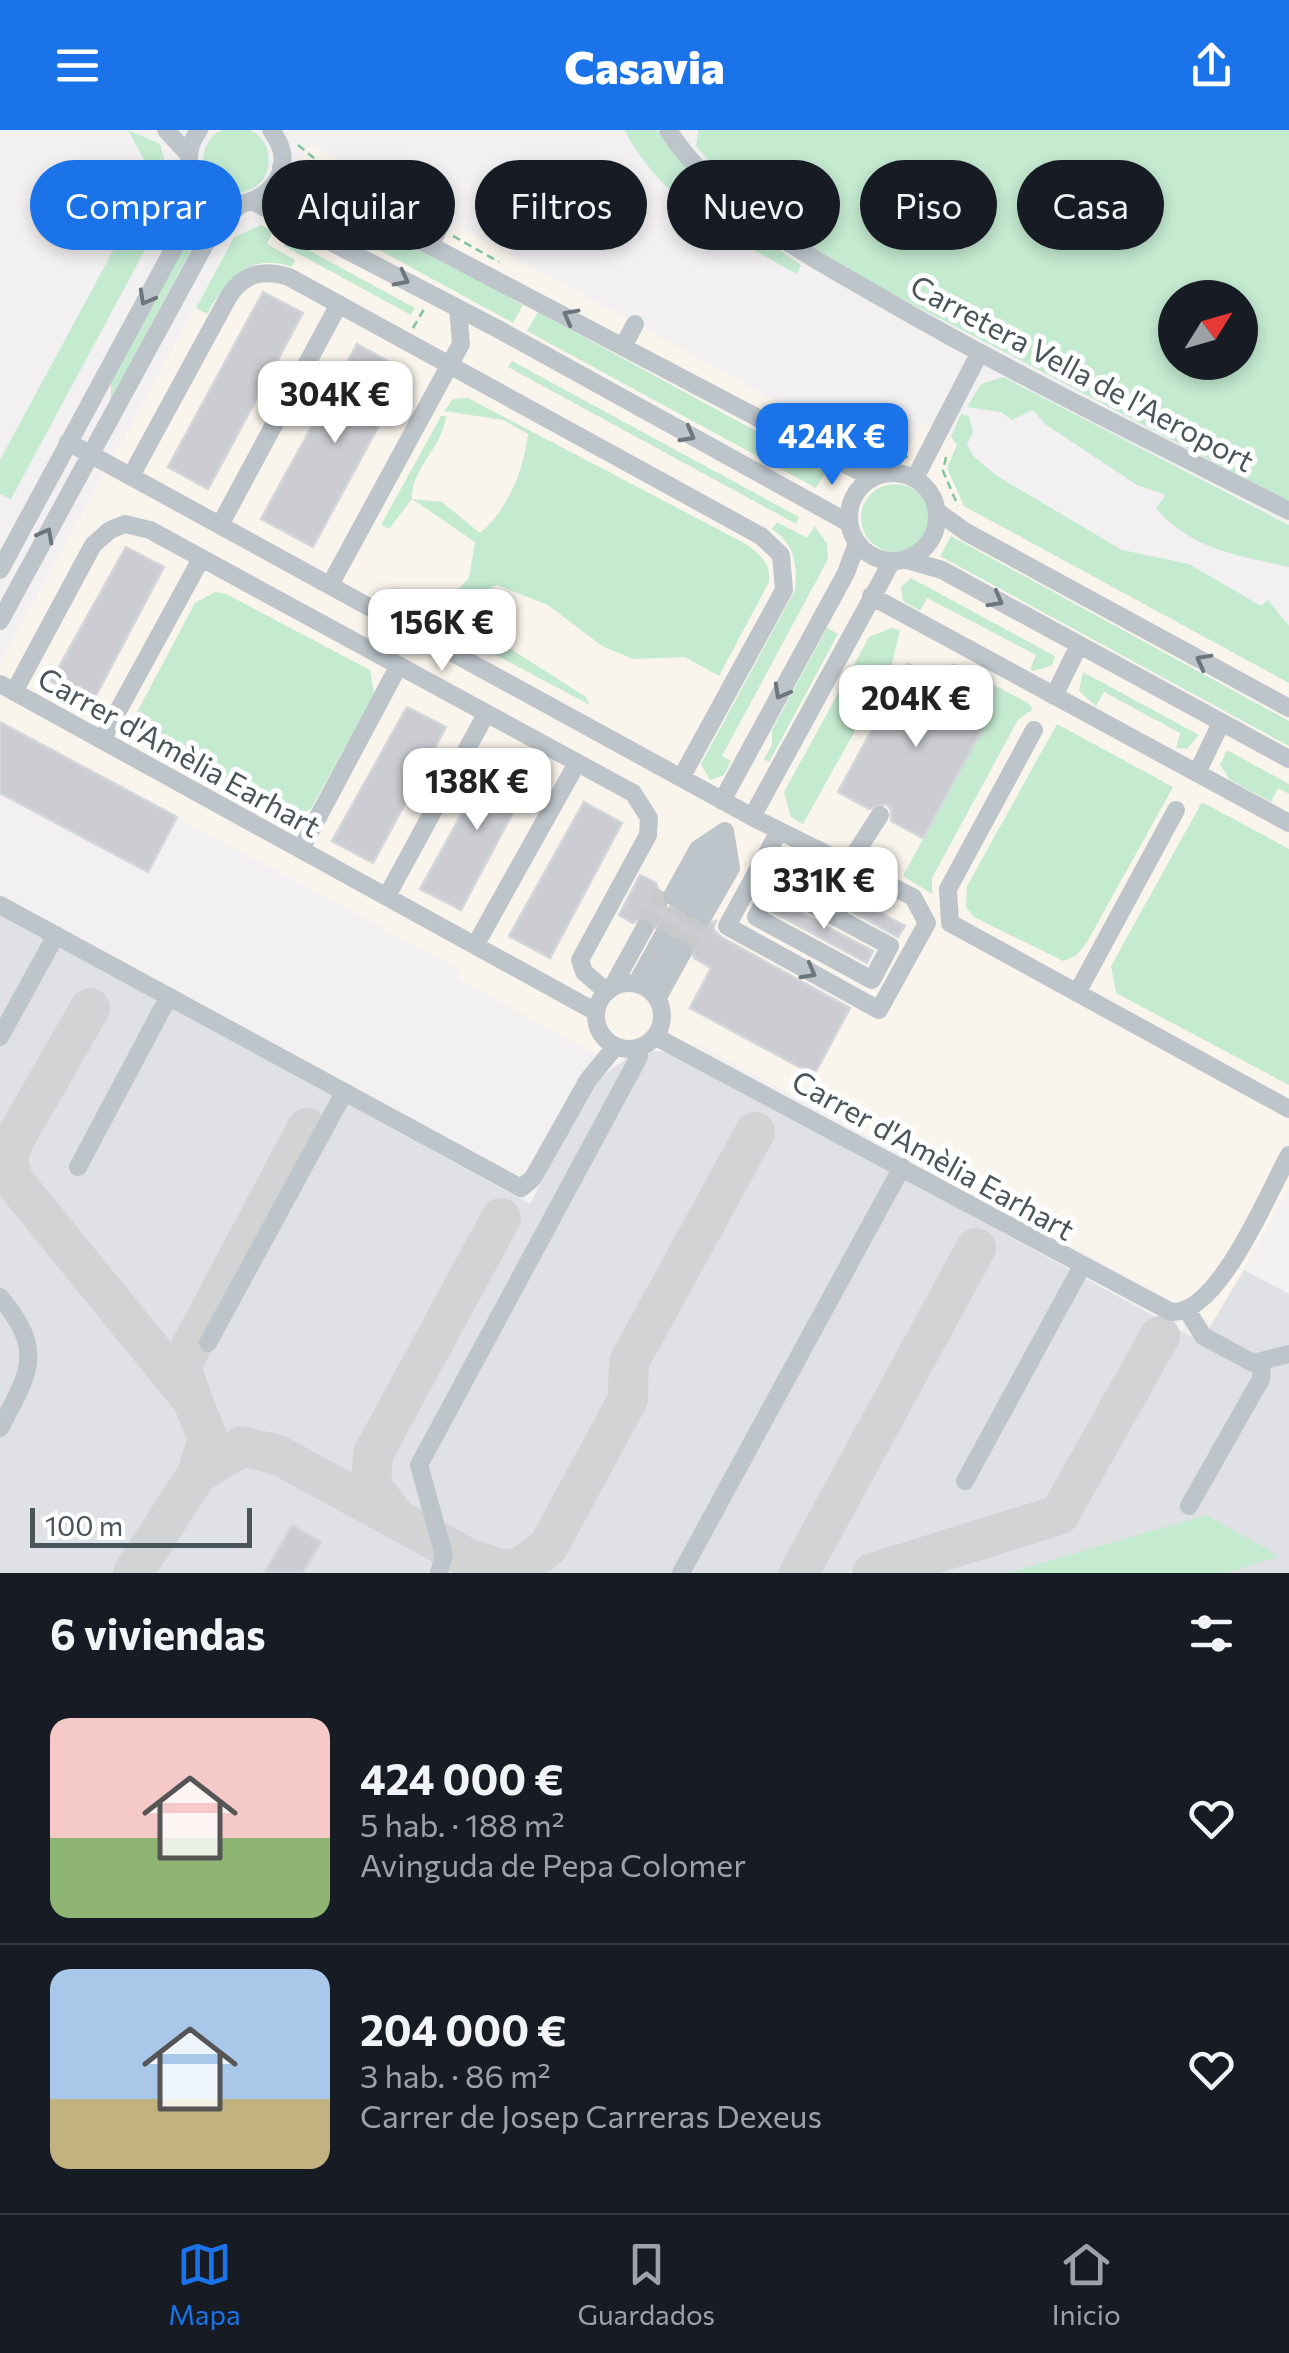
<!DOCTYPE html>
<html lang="es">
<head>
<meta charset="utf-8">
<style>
	:root { --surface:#171b24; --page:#20242c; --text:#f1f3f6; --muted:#9ea1a6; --line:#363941; --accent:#1a73e8 }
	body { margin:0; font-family:Commissioner,sans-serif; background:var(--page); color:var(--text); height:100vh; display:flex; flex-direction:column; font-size:38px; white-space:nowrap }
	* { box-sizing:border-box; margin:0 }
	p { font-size:32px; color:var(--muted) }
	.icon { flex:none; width:55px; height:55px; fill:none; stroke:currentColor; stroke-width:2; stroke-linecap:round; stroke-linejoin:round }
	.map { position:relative; height:1443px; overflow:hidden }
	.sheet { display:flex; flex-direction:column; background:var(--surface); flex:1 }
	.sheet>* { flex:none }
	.hud { position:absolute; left:30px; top:30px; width:1230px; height:90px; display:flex; gap:20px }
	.needle { width:65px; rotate:53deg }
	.fabs { position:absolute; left:1158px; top:150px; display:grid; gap:20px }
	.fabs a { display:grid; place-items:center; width:100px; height:100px; border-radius:50%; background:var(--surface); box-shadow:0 5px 15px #0003; font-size:50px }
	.scale { position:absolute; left:30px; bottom:25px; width:222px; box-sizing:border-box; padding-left:10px; border:5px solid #4a545b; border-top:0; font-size:28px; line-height:35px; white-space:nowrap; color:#4a545b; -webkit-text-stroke:8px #fff; paint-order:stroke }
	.price { position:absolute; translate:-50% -85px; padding:0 22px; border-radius:20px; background:#fff; color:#222; font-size:32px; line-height:65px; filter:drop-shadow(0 2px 5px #0008) }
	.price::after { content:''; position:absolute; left:50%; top:60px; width:30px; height:22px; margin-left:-15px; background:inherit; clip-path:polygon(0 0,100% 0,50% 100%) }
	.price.on { background:var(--accent); color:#fff }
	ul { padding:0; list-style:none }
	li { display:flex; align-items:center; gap:30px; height:250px; padding:0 50px }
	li+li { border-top:2px solid var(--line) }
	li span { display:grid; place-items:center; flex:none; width:280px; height:200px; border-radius:20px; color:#555 }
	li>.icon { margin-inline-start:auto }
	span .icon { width:120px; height:120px; fill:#fffc; stroke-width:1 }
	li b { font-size:42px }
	h2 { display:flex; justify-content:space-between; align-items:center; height:120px; padding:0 50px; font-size:42px }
	.tag { padding:0 35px; border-radius:45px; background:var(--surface); box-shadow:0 5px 15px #0003; font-size:35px; line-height:90px }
	.tag.on { background:var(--accent); color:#fff }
	header { display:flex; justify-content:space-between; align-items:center; height:130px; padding:0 50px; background:var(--accent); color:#fff; font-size:45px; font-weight:800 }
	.tab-bar { display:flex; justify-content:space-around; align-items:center; height:140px; border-top:2px solid var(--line); background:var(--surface); font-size:28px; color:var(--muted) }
	.tab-bar a { display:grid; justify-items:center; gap:5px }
	.tab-bar .on { color:var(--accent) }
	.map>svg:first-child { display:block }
	.commercial { fill:#faf5ec }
	.airport { fill:#dfe1e4 }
	.green { fill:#c4ead0; fill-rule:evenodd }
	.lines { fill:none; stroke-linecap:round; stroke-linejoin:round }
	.taxiway { stroke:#d2d3d4; stroke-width:40 }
	.building { fill:#cbcdd2; stroke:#d4d7da; stroke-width:2.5 }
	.minor-tunnel { stroke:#c8c9cb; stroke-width:18; stroke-dasharray:18 9; stroke-linecap:butt }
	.path { stroke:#7fc59e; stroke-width:2.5; stroke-dasharray:8 5; stroke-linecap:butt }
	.minor { stroke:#bdc5cb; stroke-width:18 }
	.oneway { stroke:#6c767d }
	.labels { text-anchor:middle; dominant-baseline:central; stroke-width:10; stroke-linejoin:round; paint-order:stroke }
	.street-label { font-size:30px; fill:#4a545b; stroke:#fff }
</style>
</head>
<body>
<header><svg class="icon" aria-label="menu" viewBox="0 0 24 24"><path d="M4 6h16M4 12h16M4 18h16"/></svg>Casavia<svg class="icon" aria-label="share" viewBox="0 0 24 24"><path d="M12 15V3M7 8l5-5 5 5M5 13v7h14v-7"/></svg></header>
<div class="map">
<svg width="1289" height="1443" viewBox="0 0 1289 1443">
	<rect width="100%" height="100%" fill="#f2f0f0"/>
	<path class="commercial" d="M309,15L859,316L866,308L888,319H902L912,312L923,293L951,307L957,315L964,376L1289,553V1059L1213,1193L696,913L681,926L636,922L614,934L457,848L461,840L0,592V534L5,524L234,107L261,94Z"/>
	<path class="airport" d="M0,784L530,1074L596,951L636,922L660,921L681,926L1201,1212L1244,1140L1289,1164V1443H0Z"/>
	<path class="green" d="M203 30a33 33 0 1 1 66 0a33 33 0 1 1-66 0Z
		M128,0L160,14L174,66L11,369L0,364V330L153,47Z
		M624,0H657C697,57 744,97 801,135L797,144C729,107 662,71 624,0Z
		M698,0H1289V372C1190,320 1091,267 991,215C886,160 774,109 696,16ZM1175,168H1240V232H1175Z
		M314,60L523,175L513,193L304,79Z
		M261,95L273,101L267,114L295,130L292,137C248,122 227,149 207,184L196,178L234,107Z
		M188,109L195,112L111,269V249Z
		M288,109L415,178L411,185L284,116Z
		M538,182L827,340L816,358L527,201Z
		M512,231L799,387L796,394L508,237Z
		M1003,247L1289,395V437C1239,426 1190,419 1156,378L1166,365L1137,355L1045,294L1033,280L1012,290L1001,282L967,277L981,254Z
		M468,268L746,414C761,425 771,433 769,452L719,546L685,527L633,529L602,516L548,475L497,455L467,470L462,488L586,567L590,575L390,469L383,461L392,458L443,475L469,448L475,412L412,369L389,399L381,395L441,286H446C443,317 411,338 412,369L442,372L480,403C508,380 524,339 528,304L503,290L444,281L453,269Z
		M961,284L969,286L973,302L967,314L973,326L997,346L1122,420L1189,434L1261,476L1268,470L1289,496V553L964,376L947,338L957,315L951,307Z
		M861 388a34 34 0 1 1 68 0a34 34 0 1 1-68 0Z
		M777,392L807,408L815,396L827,414L828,429L722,626L731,631L724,645L710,650L701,634L795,460C798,435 794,413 772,399Z
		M951,406L1289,591V616L940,426Z
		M911,448L1055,526L1052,535L1034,541L1030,539L1036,525L927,468L920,481L903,471L901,457Z
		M215,462L226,464L370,540L374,563L311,679L278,695L273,684L144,614L136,584L195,473Z
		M827,498L838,504L769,632L764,629L772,615V600Z
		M891,498L900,500L892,534L803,694L791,687L784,662L869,507Z
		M953,533L1028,573L1033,579L1018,590L932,748V764L903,746L992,581L933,548Z
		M1083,542L1199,605L1187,619L1176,618L1180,603L1104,562L1096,576L1079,561Z
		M1057,594L1173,657L1087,812L1076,826L1063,831L974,787L966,777L967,756Z
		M1227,620L1289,654V664L1278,658L1271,672L1230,650L1220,635Z
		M1202,672L1289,719V955L1116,863L1111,836Z
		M1206,1385L1279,1426L1227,1443H1007Z"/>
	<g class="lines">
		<path class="taxiway" d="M90,878L13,1012L8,1030L13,1050L193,1271L208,1309L197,1344
			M193,1271L182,1239L186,1226L307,998
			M395,1387L371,1355L373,1324L501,1088
			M473,1430L500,1439L520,1438L548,1417L628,1269L629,1232L755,1002
			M133,1443L197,1344L242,1316L278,1325L475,1432
			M799,1443L976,1118
			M872,1443L1059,1385L1160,1206"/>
	</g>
	<path class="building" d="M263,162L303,183L208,359L168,337Z
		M357,214L408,242L313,417L261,389Z
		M126,417L164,437L92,573L51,551Z
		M908,534L993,580L923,708L891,691V680L886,674L869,679L838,662Z
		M407,577L446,597L373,733L332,711Z
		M0,592L177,687L148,742L0,663Z
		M495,624L533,645L461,780L420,759Z
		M584,672L622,693L550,828L509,806Z
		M640,745L656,753L665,776L699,796L716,791L713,799L721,807L850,878L814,945L690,878L711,838L694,828L690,812L666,798H656L651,789L643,787L633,793L619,785Z
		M779,771L873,821L867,833L773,782Z
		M859,771L905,796L898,807L853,782Z
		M292,1395L321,1412L303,1443H264Z"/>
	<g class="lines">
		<path class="minor-tunnel" d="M644,799L664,762
			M661,809L682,772
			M673,816L693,779
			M683,822L704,785"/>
		<path class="path" d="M298,15L320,33L424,90
			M453,106L499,132
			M413,198L424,179
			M946,327L943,341L958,376
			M876,330L908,327"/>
		<path class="minor" d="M166,0L189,25
			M199,0C191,11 187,24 190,37C204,111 319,63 271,0
			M668,0C721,81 808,125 889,172C1019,247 1155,313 1289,381
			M281,37L872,348
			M254,72L498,199L849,393
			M431,113L444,89
			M624,215L635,194
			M68,312L758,690L913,767L927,793L879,880L727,796L779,701
			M849 387a44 44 0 1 1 88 0a44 44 0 1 1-88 0Z
			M131,346L229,166C244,143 263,139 289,147L761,406L781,425L784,460L681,648
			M915,348L979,224
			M938,382L966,402L1289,578
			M220,395L339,174
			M907,430L942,440L1289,629
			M0,440L195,79L193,48
			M330,455L461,214L458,178
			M871,466L1289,693
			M0,491L215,96L240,75
			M0,554L596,882
			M14,562L93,415L110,400L125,394L150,400L633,663L649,688L648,705L580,830L584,842L607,862
			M1054,566L1079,515
			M1034,600L948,759L950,793L1289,979
			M102,610L201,429
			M1197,643L1221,593
			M722,671L846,443L857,413
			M752,687L892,431
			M301,719L398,537
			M849,733L880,685
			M774,754L890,816L872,850L756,787Z
			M387,766L486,584
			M672,766L698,719L725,701L731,738L704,785
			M682,772L717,713
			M0,775L521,1058L533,1048L588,950L615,917
			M693,779L720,732L723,711
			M822,780L845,741L840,734
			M836,787L861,739
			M476,814L577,633
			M596 886a33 33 0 1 1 66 0a33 33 0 1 1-66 0Z
			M636,854L661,809
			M611,859L644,799
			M648,859L673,816
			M1077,863L1176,680
			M657,869L683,822
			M0,907L56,805
			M656,907L1171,1182C1218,1186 1268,1063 1289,1025
			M78,1037L168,868
			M0,1167C45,1221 30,1242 0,1298
			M1187,1180L1203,1206L1253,1233L1289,1224
			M208,1213L344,963
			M965,1351L1082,1136
			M1189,1376L1261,1249L1262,1233
			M439,1443L444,1425L419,1335L639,927L635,919
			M681,1443L902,1037"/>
	</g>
	<defs><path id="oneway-chevron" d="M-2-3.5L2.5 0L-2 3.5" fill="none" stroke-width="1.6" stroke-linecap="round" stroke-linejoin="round" transform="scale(2.5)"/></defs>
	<g class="oneway">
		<use href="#oneway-chevron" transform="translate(402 149) rotate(27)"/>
		<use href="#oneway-chevron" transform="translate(146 168) rotate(119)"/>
		<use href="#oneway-chevron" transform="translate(570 186) rotate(-152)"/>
		<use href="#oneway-chevron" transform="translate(688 305) rotate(29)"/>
		<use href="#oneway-chevron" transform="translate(46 405) rotate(-62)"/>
		<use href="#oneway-chevron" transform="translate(996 470) rotate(29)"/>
		<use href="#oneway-chevron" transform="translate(1203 531) rotate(-152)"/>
		<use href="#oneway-chevron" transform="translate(781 562) rotate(119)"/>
		<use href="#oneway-chevron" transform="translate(809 842) rotate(29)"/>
	</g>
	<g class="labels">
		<g class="street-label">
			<text transform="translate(1083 242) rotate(28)">Carretera Vella de l'Aeroport</text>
			<text transform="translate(180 621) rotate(29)">Carrer d'Amèlia Earhart</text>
			<text transform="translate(934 1024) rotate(29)">Carrer d'Amèlia Earhart</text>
		</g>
	</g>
</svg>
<div class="fabs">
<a><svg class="needle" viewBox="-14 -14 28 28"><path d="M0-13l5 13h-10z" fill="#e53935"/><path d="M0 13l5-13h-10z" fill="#9ea1a6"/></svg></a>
</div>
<div class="scale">100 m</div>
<b class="price" style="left:335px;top:316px">304K €</b>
<b class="price on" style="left:832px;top:358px">424K €</b>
<b class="price" style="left:442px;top:544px">156K €</b>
<b class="price" style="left:916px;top:620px">204K €</b>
<b class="price" style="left:477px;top:703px">138K €</b>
<b class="price" style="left:824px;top:802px">331K €</b>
<div class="hud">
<a class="tag on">Comprar</a>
<a class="tag">Alquilar</a>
<a class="tag">Filtros</a>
<a class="tag">Nuevo</a>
<a class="tag">Piso</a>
<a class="tag">Casa</a>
</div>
</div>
<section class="sheet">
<h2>6 viviendas<svg class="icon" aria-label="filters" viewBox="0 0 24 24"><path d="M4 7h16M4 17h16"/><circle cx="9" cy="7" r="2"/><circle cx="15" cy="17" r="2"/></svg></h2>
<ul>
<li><span style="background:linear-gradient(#f6c9c9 60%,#8fb573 0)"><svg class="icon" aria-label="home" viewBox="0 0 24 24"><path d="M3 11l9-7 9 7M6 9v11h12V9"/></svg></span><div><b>424 000 €</b><p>5 hab. · 188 m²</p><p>Avinguda de Pepa Colomer</p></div><svg class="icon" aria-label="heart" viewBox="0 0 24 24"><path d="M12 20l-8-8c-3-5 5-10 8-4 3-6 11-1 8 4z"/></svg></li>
<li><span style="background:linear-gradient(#a9c7e8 65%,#c2b280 0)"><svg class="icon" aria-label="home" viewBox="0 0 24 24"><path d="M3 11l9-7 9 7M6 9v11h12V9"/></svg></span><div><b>204 000 €</b><p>3 hab. · 86 m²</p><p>Carrer de Josep Carreras Dexeus</p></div><svg class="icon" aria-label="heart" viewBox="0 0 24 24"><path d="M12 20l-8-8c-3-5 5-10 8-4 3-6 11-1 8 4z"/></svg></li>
</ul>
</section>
<nav class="tab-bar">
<a class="on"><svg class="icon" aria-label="map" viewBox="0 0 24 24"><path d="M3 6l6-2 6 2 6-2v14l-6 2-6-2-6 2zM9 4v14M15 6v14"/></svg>Mapa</a>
<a><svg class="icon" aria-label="saved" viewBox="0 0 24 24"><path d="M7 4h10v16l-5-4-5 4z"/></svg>Guardados</a>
<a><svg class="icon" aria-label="home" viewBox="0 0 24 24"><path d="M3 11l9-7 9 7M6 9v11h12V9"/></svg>Inicio</a>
</nav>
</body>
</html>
